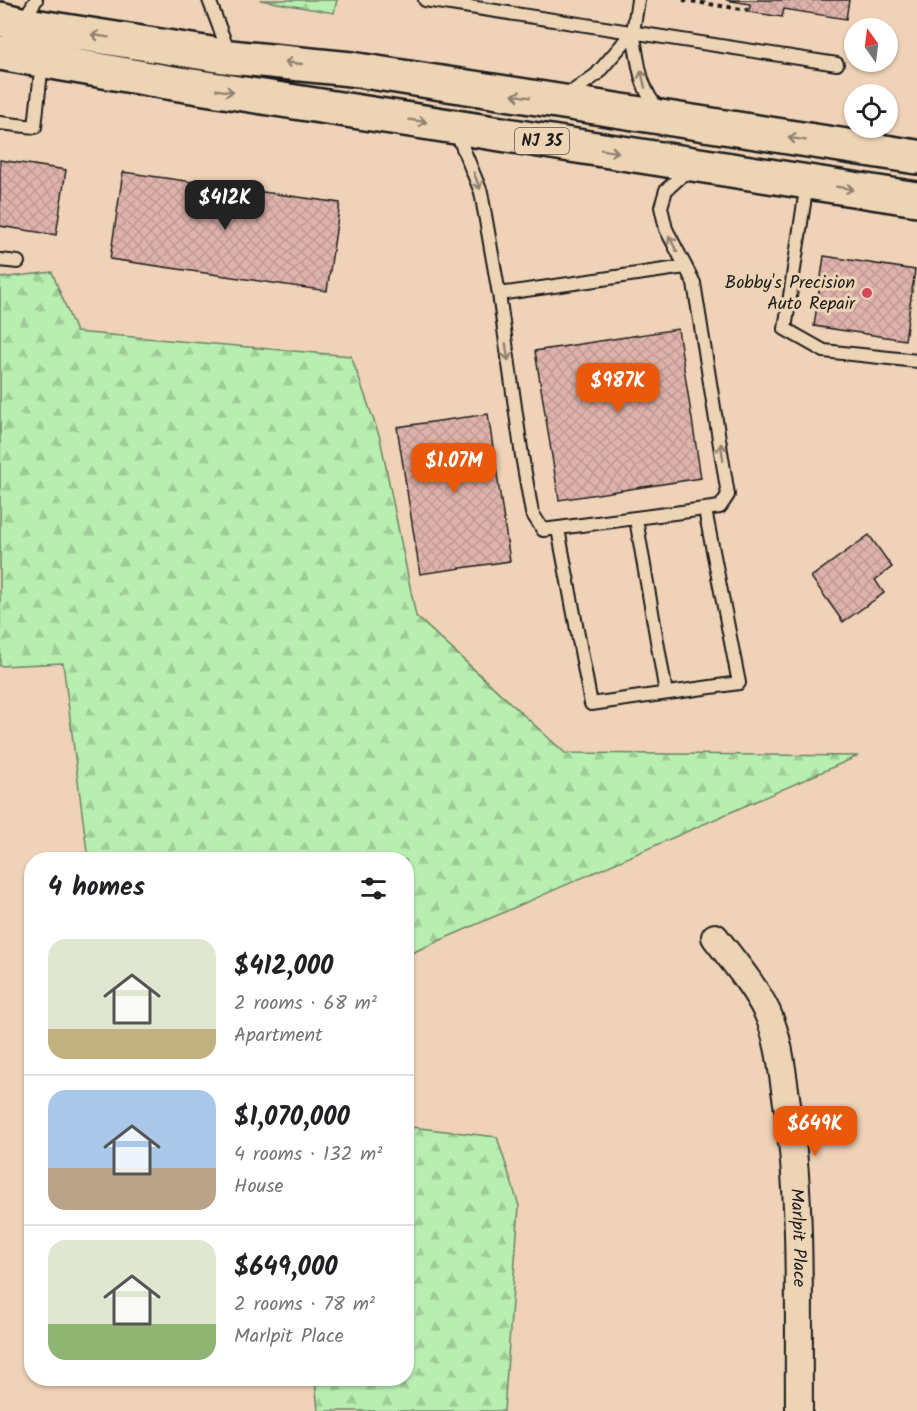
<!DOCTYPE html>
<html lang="en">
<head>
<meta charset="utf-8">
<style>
	:root { --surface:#fff; --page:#f6f6f6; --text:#202124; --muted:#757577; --line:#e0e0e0; --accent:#ea580c }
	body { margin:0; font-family:Kalam,sans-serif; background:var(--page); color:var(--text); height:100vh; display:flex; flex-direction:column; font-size:22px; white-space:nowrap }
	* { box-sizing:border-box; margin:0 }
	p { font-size:20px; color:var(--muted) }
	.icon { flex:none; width:33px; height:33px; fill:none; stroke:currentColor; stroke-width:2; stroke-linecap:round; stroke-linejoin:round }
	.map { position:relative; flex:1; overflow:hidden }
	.sheet { position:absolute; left:24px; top:852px; width:390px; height:534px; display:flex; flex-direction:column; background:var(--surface); border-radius:24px; box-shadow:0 2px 4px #0004 }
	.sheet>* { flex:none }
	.needle { width:39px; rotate:346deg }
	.fabs { position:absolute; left:844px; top:18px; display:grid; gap:12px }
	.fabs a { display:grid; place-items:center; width:54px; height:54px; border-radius:50%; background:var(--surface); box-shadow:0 2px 4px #0004; font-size:30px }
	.price { position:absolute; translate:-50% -51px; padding:0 14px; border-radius:12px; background:var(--accent); color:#fff; font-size:20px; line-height:39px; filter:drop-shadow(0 2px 3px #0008) }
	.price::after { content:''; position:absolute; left:50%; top:36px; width:18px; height:14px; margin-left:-9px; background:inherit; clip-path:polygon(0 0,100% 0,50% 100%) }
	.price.active { background:#222; color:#fff }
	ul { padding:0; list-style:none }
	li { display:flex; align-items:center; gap:18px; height:150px; padding:0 24px }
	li+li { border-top:2px solid var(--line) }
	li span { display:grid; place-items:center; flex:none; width:168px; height:120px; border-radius:18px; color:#555 }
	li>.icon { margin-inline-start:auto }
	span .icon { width:72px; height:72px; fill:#fffc; stroke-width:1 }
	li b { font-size:26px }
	h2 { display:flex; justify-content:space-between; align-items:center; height:72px; padding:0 24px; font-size:26px }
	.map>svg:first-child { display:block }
	.forest { fill:url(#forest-firs); stroke:#6a8566; stroke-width:1.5 }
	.building { fill:url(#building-cross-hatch); stroke:#1c1c1c; stroke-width:1.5 }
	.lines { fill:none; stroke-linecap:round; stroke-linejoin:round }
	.lane-casing { stroke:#1c1c1c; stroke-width:16 }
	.street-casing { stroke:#1c1c1c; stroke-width:30 }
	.highway-casing { stroke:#1c1c1c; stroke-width:38 }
	.path { stroke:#1c1c1c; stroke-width:4; stroke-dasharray:4.5 4.5; stroke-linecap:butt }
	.lane { stroke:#edd4b5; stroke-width:12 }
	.street { stroke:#edd4b5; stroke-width:26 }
	.highway { stroke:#edd4b5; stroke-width:33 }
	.oneway { stroke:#8f8170 }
	.poi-dot { fill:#d1495b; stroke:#edd4b5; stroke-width:2 }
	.labels { text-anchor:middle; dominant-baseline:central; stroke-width:6; stroke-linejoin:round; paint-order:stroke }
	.shield { fill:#edd4b5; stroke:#5b534a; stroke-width:1.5 }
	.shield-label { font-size:16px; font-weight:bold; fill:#1c1c1c }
	.poi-label { font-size:18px; fill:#1c1c1c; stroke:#edd4b5; text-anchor:end }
	.street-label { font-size:18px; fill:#1c1c1c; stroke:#edd4b5 }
</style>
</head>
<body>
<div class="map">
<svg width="917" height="1411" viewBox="0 0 917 1411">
	<defs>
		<pattern id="forest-firs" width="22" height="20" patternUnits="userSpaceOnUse" patternTransform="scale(1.5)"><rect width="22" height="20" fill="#b8eeb0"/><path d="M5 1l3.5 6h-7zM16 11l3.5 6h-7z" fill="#9ecc97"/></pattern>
		<pattern id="building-cross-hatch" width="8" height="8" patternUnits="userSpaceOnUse" patternTransform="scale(1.5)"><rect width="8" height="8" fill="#deb3ab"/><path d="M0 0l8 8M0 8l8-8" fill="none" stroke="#be9993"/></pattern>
	</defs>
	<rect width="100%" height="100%" fill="#efd2b7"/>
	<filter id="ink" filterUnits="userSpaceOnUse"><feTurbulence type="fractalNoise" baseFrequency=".0167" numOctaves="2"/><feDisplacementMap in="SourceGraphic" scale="12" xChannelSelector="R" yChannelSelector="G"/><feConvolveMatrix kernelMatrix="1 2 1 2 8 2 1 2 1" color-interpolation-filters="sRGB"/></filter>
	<g filter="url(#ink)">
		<path class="forest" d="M260,0H337L334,13Z
			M52,272L76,332L351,356L380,438L416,616L565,753L858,756L407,955L406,860L88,859L63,663L0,666V278Z
			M407,1107L411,1127L497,1137L519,1206L504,1411H318L315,1379L406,1378Z"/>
		<path class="building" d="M726,0H849L846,19L784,9L782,17L749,12L750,4Z
			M0,160L66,170L56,235L0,226Z
			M123,172L340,203L327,291L110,259Z
			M824,256L915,270L905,340L814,326Z
			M678,329L701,478L559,500L535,351Z
			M488,414L510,561L420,574L397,427Z
			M869,535L892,567L875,580L884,593L843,622L811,577Z"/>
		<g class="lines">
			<g class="lane-casing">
				<path id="lane" d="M209,0L229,53
					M425,0L837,64
					M22,22L36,0
					M633,32L638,0
					M566,96L596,75L633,32C638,58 639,91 660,110
					M0,123L35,127L42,62
					M456,131L481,192L499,294L522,456L532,513L543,530L720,507L728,495L694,283L666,229L661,207L666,190L690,168
					M807,183L785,329L824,351L917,361
					M0,260L18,262
					M499,294L685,267
					M636,519L666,693
					M558,529L591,704L739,683L705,510"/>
			</g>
			<g class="street-casing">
				<g id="street">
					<path id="s1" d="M715,937C733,961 754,985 767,1012C779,1038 782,1069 786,1097C803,1200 798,1306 799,1411"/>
				</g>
			</g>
			<g class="highway-casing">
				<path id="highway" d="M0,19L21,24L230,57L351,69L917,157
					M0,53L167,82L917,199"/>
			</g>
			<path class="path" d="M683,0L748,10"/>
			<use href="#lane" class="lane"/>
			<use href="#street" class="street"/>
			<use href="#highway" class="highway"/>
		</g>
		<defs><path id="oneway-shaft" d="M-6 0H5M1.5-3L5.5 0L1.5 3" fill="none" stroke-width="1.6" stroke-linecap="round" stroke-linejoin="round" transform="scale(1.5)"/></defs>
		<g class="oneway">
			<use href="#oneway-shaft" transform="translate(100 36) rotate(-171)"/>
			<use href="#oneway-shaft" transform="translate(293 63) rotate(-174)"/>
			<use href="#oneway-shaft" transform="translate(643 79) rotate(-103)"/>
			<use href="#oneway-shaft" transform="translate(225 91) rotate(9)"/>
			<use href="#oneway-shaft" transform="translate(521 96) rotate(-171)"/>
			<use href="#oneway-shaft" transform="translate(418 121) rotate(9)"/>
			<use href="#oneway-shaft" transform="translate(797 139) rotate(-171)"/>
			<use href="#oneway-shaft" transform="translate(610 151) rotate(9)"/>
			<use href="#oneway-shaft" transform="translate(477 181) rotate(69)"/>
			<use href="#oneway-shaft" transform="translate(845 188) rotate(9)"/>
			<use href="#oneway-shaft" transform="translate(673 244) rotate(-117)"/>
			<use href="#oneway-shaft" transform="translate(507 352) rotate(82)"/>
			<use href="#oneway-shaft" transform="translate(722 452) rotate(-98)"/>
		</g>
	</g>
	<circle class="poi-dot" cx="867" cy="293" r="6"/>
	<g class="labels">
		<rect class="shield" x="515" y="128" width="54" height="26" rx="4.5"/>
		<g class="shield-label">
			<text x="542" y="141">NJ 35</text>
		</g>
		<g class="poi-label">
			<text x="855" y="283">Bobby's Precision<tspan x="855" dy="21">Auto Repair</tspan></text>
		</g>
		<g class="street-label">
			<text stroke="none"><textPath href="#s1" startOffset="320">Marlpit Place</textPath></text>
		</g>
	</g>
</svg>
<div class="fabs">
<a><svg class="needle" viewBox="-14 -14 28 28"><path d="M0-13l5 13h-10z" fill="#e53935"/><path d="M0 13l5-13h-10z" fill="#757577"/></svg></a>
<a><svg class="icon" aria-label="locate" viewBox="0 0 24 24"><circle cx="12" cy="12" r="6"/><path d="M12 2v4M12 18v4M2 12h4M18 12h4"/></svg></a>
</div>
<b class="price active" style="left:225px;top:231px">$412K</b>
<b class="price" style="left:618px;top:414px">$987K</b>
<b class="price" style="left:454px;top:494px">$1.07M</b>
<b class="price" style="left:815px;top:1157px">$649K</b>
<section class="sheet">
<h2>4 homes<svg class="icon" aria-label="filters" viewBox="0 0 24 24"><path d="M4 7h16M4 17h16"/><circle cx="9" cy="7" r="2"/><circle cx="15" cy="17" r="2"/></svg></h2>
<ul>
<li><span style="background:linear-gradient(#dfe7d0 75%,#c2b280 0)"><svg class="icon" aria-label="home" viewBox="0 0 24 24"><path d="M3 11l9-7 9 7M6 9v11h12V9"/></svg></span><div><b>$412,000</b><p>2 rooms · 68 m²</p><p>Apartment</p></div></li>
<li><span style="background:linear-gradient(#a9c7e8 65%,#b9a48a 0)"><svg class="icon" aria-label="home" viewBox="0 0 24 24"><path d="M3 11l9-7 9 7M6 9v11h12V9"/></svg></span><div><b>$1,070,000</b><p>4 rooms · 132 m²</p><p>House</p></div></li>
<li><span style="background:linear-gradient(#dfe7d0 70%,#8fb573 0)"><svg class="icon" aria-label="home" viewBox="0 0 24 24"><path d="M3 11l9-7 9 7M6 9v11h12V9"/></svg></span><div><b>$649,000</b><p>2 rooms · 78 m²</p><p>Marlpit Place</p></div></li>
</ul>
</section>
</div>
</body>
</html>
